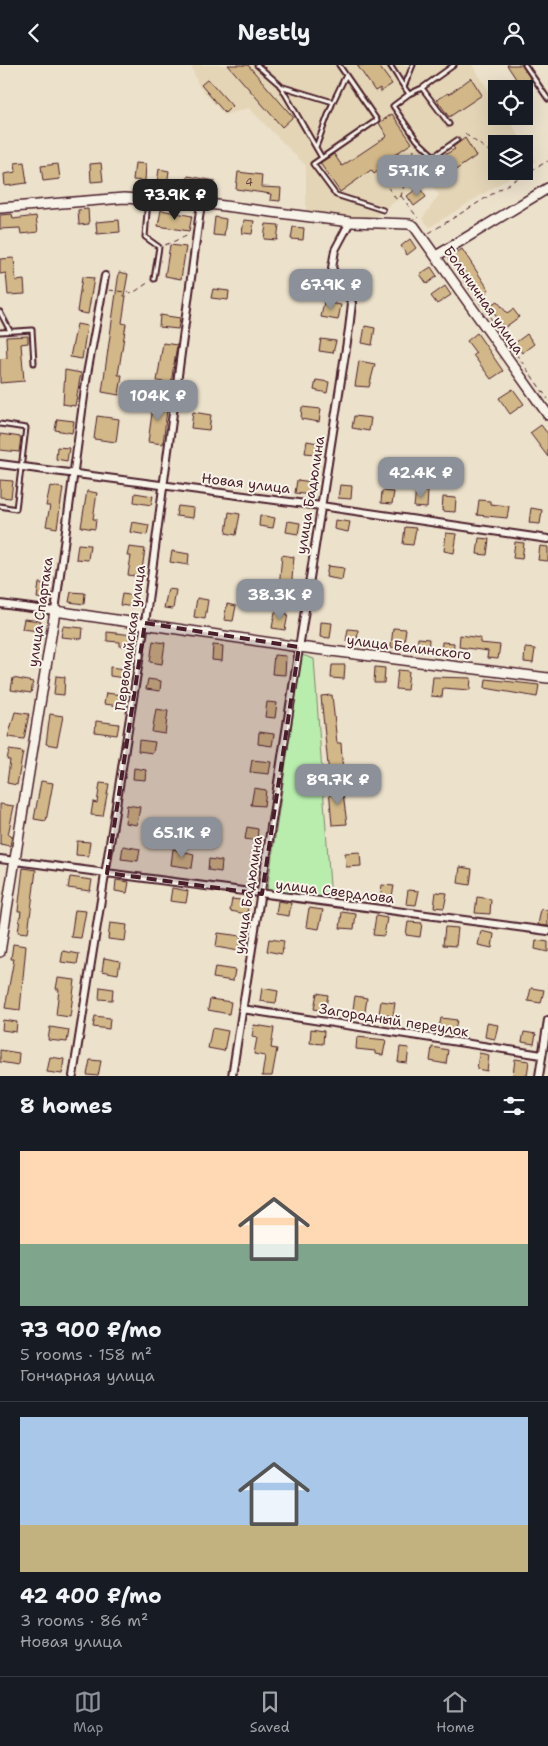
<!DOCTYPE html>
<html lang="en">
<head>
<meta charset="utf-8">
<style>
	:root { --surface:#171b24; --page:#242831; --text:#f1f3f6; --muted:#9ea1a6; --line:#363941; --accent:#8c9099 }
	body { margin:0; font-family:"Shantell Sans",sans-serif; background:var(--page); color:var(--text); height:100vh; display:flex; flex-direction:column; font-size:19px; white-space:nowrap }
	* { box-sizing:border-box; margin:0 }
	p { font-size:16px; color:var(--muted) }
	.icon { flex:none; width:28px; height:28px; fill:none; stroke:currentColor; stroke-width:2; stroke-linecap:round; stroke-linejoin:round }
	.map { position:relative; height:1011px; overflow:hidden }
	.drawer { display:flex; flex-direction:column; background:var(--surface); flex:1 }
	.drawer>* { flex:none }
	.fabs { position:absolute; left:488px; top:15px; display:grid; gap:10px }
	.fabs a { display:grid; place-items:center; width:45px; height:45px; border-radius:0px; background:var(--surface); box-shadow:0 5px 20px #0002; font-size:25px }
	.price { position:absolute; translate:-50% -42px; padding:0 11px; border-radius:10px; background:var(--accent); color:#fff; font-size:16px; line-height:32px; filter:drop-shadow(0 1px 2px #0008) }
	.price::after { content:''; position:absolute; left:50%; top:30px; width:15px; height:11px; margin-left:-8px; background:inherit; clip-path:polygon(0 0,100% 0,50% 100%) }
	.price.current { background:#222; color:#fff }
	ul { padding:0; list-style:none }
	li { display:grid; align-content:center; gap:10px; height:265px; padding:0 20px }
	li+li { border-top:1px solid var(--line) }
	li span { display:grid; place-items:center; height:155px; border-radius:0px; color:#555 }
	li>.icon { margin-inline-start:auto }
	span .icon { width:90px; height:90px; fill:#fffc; stroke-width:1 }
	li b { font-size:21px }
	h2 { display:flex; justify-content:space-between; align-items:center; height:60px; padding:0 20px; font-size:21px }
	header { display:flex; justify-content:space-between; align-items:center; height:65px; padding:0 20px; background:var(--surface); font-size:22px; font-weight:700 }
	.tabs { display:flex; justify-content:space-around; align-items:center; height:70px; border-top:1px solid var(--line); background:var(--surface); font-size:14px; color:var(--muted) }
	.tabs a { display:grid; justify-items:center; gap:2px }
	.tabs .current { color:var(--accent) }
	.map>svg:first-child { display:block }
	.built { fill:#e4d5b7 }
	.green { fill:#b9edae; stroke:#82866c }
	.building { fill:#d2b888; stroke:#4a1f2b }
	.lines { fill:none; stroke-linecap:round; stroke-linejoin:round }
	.lane-casing { stroke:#4a1f2b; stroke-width:7 }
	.street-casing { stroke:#4a1f2b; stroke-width:10 }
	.secondary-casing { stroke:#4a1f2b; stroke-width:12 }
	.path { stroke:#4a1f2b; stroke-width:1; stroke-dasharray:5 4; stroke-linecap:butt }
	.lane { stroke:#f7f3e8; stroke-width:3 }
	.street { stroke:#f7f3e8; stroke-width:6 }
	.secondary { stroke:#f7f3e8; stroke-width:9 }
	.marked { fill:#4a1f2b; fill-opacity:0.2; stroke:#4a1f2b; stroke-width:4; stroke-dasharray:10 6; stroke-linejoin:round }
	.labels { text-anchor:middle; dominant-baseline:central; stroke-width:4; stroke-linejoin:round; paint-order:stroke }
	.number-label { font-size:11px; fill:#6c4542 }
	.street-label { font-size:14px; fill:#4a1f2b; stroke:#f7f3e8 }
</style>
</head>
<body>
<header><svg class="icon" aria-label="back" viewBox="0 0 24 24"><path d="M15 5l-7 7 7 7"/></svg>Nestly<svg class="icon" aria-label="person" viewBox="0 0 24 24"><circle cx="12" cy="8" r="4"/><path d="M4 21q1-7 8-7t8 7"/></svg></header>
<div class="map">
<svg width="548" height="1011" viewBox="0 0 548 1011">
	<rect width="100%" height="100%" fill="#ece1cb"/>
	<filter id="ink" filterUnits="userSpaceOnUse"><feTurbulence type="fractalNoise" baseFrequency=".02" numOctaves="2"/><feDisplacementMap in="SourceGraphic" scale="10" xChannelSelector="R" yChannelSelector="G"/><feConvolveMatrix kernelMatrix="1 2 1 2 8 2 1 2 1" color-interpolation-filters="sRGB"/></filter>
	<g filter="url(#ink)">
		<path class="built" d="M191,0H472L496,36V51H506L536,96L524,104V79H496V106H520L430,162L422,154L439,130L432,121L423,117L383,145L375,153L306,147V101L249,43L224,50L198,20Z"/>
		<path class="green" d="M302,590L314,594L331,835L267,826Z"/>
		<path class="building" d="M228,0H248L293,52L282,62Z
			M357,0H378L392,19L380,27V23L375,26Z
			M507,0H522L532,16L522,23Z
			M471,13L482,30L449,52L437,35L448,28L449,29Z
			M208,14L232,41L225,48L201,20Z
			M392,49L412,78L378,101L380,104L374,109L371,105L340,127L320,98L334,89L342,101L387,71L379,58Z
			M465,73L476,91L438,117L427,100L455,84L453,82Z
			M24,97L27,118L5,121L4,109L16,107L15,98Z
			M101,98L103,116L91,117L90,99Z
			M135,98L146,99L145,116L133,115Z
			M58,99L60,114L43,116L41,101Z
			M159,104L169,106L167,120L157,118Z
			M238,107L262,110L261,122L281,123L280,136L270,135L271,129L236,124Z
			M188,111L215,116L213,128L187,123Z
			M419,122L426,132L414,141L407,131Z
			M88,144L89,159L79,160L78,145Z
			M161,145L192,151L189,166L158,161Z
			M12,149L13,154L36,151L38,167L21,169L20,163L0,164V150Z
			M215,152L226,154L224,171L213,170Z
			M119,155L120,167L97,169L96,157Z
			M244,155L254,156L252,169L242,168Z
			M266,159L279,160L277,175L264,174Z
			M293,162L304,163L303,175L291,174Z
			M410,174L416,183L407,190L401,181Z
			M170,180L186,182L181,214L165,211Z
			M462,184L489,225L482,231L452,191Z
			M14,193L16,216L24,215L25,229L8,230L6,208L0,209V194Z
			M431,202L437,211L427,219L420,209Z
			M119,207L128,209L124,231H126L122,258L126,259L118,310H122L119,330L102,327Z
			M82,212L94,213L88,249L77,247Z
			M445,221L451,230L437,239L431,231Z
			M213,224L229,226L228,235L211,233Z
			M497,236L507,248L513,244L519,252L504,263L489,241Z
			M324,237L341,240L338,255L321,252Z
			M160,250L180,253L178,264L159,262Z
			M77,259L87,261L82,294L70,292Z
			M365,261L375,263L372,280L362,278Z
			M477,268L503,306L491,314L473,290L476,288L467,276Z
			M527,269L534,279L522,288L515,278Z
			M28,271V278L21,279L24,316L0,318V294L7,293L6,272Z
			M321,274L336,276L333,288L319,286Z
			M163,278L177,280L171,318L157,316Z
			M359,296L375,299L369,322L355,321Z
			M65,305L81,308L75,341L63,339Z
			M316,315L329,317L327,328L314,325Z
			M513,324L524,339L510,349L499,333Z
			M154,334L168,336L163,379L148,377Z
			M302,342L321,344L319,357L301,354Z
			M193,347L211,350L209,365L191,363Z
			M97,351L119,354L116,377L94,374Z
			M354,351L371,353L369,366L352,363Z
			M57,354L74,356L72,368L55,365Z
			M541,360L548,369V392L530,368Z
			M0,369L21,372L19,387L0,385Z
			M307,376L318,378L316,389L305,388Z
			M57,382L69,383L67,396L56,394Z
			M0,415L13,416L11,433L0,432Z
			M297,415L313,417L312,430L295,428Z
			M340,420L352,421L351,434L338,433Z
			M50,421L63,423L57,463L46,461L50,441H46Z
			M416,425L428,426L427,443L414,442Z
			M87,426L97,428L93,454H96L95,464L81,462Z
			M382,426L394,427L392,439L381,438Z
			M135,428L153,431L151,440L134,437Z
			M443,432L456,433L455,447L442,446Z
			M479,435L490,436V439L509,441L507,453L477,450Z
			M178,441L194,443L193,453L176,451Z
			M531,443L542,445L540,459L529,458Z
			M229,447L240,449L236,470L226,468Z
			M260,450L275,453L273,463L259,461Z
			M335,455L350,457L348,467L334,464Z
			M288,456L300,458L298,469L286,467Z
			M132,457L149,460L147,470L130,467Z
			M405,462L416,463L413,480L403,479Z
			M446,468L457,469L454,488L444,486Z
			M479,473L489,474L487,490L477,489Z
			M515,477L524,478L522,494L513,493Z
			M78,479L90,480L88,495L76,494Z
			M540,481L548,482V496L538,495Z
			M129,482L145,484L141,512L128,510L131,491H127Z
			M172,486L189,489L188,500L170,497Z
			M282,490L294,492L291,525L279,523Z
			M328,501L344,503L342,515L326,512Z
			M39,518L48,519L45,534L37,533Z
			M168,524L176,525L173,544L164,543Z
			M71,527L85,528L84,539L69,537Z
			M122,529L136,531L134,542L120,540Z
			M197,533L208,535L205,554L194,552Z
			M227,539L236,541L233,556L224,555Z
			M275,547L288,549L285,565L272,563Z
			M24,554L41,556L39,566L22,564Z
			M321,557L332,558L330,573L320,572Z
			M63,561L83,563L82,574L61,572Z
			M393,563L406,564L403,584L391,582Z
			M348,564L358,565L357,578L346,576Z
			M107,567L133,570L131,582L120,581V577L107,576Z
			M460,570L480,573V578L500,580L498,594L487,593L488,586L459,582Z
			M418,573L429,574L428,588L417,586Z
			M153,576L165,578L162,599L150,597Z
			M442,577L454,578L453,590L441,589Z
			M213,580L223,581L222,596L212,595Z
			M525,583L535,584L533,598L524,597Z
			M274,590L286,591L285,610L272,609Z
			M332,600H345L344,614L331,613Z
			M110,602L125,604L124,613L110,611Z
			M375,602L385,603L384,618H374Z
			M398,605L409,606L407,625L396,624Z
			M56,611L65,612L64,630L54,629Z
			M433,612L471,613L470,625L443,623L442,632L431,631Z
			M13,613L33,617L31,628L11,625Z
			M148,614L161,616L160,626L146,624Z
			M486,614L539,620L537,632L485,623Z
			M106,628L122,630L120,641L104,639Z
			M332,630L337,678H341L343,709L329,710L321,631Z
			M267,637L277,638L275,653L265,652Z
			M156,644L168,646L165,669L152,667Z
			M15,647L29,649L24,674L8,672Z
			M50,649L63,651L57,681L46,679Z
			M96,656L119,659L117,670L95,667Z
			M259,667L274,669L272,681L258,679Z
			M139,675L155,677L153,688L138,686Z
			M9,685L23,687L17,720L7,718L10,695H7Z
			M252,695L271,697L269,709L250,707Z
			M134,703L146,705L145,715L133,714Z
			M41,716L53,718L46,756L34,754Z
			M100,718L109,719L103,751L91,750L93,737L97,738Z
			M342,721L347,759L332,760L329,723Z
			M254,723L266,725L264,741L251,740Z
			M0,739L14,741L8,770L12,771L10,781L0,779Z
			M127,740L140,742L137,760L125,758Z
			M247,762L258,764L257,776L245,774Z
			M77,776L90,777L88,791L76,790Z
			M123,781L140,784L138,796L121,794Z
			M173,784L194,789L192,803L171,800Z
			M360,787L361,801L346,802L345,788Z
			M209,794L222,796L221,807L208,805Z
			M460,802L472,804L470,820L458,818Z
			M23,803L36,805L28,868L18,867L21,846H18Z
			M70,812L92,815L90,826L68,823Z
			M116,815L129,817L127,828L115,826Z
			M382,820L394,821L391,836L380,835Z
			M172,823L188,826L186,838L170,836Z
			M408,825L419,826L416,840L406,839Z
			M436,827L447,828L444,843L434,842Z
			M477,832L491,834L490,849L475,848Z
			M232,834L249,836L247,849L230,846Z
			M278,836L291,838L289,851L276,849Z
			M309,843L323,845L319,864L306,862Z
			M541,844L548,845V861L538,860Z
			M75,845L86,846L81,873L71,872Z
			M342,847L356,849L354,864L340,863Z
			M376,851L387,853L384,871L373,870Z
			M408,857L422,858L420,872L406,870Z
			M110,858L127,860L125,876L108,874Z
			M445,862L458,863L456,881L443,880Z
			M481,866L494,869L492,883L478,880Z
			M218,868L241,871L239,886L216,882Z
			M269,874L284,876L282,889L267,886Z
			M536,875L548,877V887L535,884Z
			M13,879L26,881L20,945L5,943L14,894H11Z
			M63,886L79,889L77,899L61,897Z
			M104,893L120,896L118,909L102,906Z
			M215,902L235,905L233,916L213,913Z
			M58,913L75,915L70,952L56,950L59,924H56Z
			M100,922L113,924L112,935L99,934Z
			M262,923L278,926L276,938L260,936Z
			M531,923L544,925L541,938L528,936Z
			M317,928L328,930L325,946L314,944Z
			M355,931L367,933L364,953L352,951Z
			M210,934L231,937L229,949L208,945Z
			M381,936L395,938L393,951L379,949Z
			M95,951L110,953L109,964L93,962Z
			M441,953L457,955L455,966L439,963Z
			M3,955L17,957L16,967L2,965Z
			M487,958L498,960L495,974L485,972Z
			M254,960L274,963L271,983L277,984L272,1011H262L265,991L254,989L257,973L252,972Z
			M50,962L69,965L67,977L48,975Z
			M212,963L228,966L224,986L208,983Z
			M311,964L324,966L323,979L310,978Z
			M524,967L536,969L534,979L522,977Z
			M357,972L386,975L383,990L375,989V986L356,984Z
			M400,982L409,983L407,998L398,997Z
			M432,982L448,985L446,999L430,996Z
			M0,985L19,988L18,1000L0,997Z
			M479,988L489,990L487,1006L477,1004Z
			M50,992L64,994L62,1009L47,1007Z
			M515,994L529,996L527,1011L513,1010Z
			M90,995L101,996L98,1011L87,1010Z"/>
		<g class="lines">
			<g class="lane-casing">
				<path id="lane" d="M257,0L280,20L322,93
					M339,0L377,55L313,99L336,130L383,145
					M390,0L404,22L413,0
					M525,0L548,34
					M280,21L333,37L346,10
					M404,22L409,29L393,41L417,75L434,91L457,75
					M409,29L422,23
					M449,59L422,23L454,0
					M316,82L333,37
					M419,102L434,91
					M148,135L145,172L159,182L154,214
					M0,247L10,266
					M0,267L32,265L34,298
					M0,359L26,363L16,444L0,441"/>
			</g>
			<g class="street-casing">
				<path id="street" d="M0,399L321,441L548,474
					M0,539L55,546L87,309L105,211
					M0,794L548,866
					M242,944L542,990
					M73,1011L145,558L201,138
					M232,1011L349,264L352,238L332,203L335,185L350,157
					M539,1011L548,955"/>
			</g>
			<g class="secondary-casing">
				<path id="secondary" d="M0,143L124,133L201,138L350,157L409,159L414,161L548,350
					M436,191L548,123
					M0,887L55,546L299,582L548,613"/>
			</g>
			<path class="path" d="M465,69L496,91
				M378,108L396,134L401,131L415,82
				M523,110L548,96
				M401,131L418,153
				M429,168L523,110L518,106
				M165,180L189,170
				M448,193L548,334
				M109,225L133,228L149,217"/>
			<use href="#lane" class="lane"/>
			<use href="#street" class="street"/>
			<use href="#secondary" class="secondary"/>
		</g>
	</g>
	<path class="marked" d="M145,558L299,582L262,829L107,808Z"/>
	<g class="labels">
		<g class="number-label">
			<text x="249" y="117">4</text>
		</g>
		<g class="street-label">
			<text transform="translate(484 235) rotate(55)">Больничная улица</text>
			<text transform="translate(246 418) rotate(7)">Новая улица</text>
			<text transform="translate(310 430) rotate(-81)">улица Бадюлина</text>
			<text transform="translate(40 547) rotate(-82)">улица Спартака</text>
			<text transform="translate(130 573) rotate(-82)">Первомайская улица</text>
			<text transform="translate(409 582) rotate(7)">улица Белинского</text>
			<text transform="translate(335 826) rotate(7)">улица Свердлова</text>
			<text transform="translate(248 830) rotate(-81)">улица Бадюлина</text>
			<text transform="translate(394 955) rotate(9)">Загородный переулок</text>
		</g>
	</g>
</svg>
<div class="fabs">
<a><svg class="icon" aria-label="locate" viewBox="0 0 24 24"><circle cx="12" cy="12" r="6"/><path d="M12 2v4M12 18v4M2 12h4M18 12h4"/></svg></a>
<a><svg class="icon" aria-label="layers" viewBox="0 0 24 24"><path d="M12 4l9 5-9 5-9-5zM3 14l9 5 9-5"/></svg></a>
</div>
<b class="price" style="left:417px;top:132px">57.1K ₽</b>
<b class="price current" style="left:175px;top:156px">73.9K ₽</b>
<b class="price" style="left:331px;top:246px">67.9K ₽</b>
<b class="price" style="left:158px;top:357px">104K ₽</b>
<b class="price" style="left:421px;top:434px">42.4K ₽</b>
<b class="price" style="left:280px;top:556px">38.3K ₽</b>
<b class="price" style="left:338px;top:741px">89.7K ₽</b>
<b class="price" style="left:182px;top:794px">65.1K ₽</b>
</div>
<section class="drawer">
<h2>8 homes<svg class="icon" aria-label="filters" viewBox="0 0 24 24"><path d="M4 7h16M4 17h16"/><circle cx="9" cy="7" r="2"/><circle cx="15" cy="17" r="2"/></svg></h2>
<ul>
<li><span style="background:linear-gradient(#ffd9b3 60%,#7fa58c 0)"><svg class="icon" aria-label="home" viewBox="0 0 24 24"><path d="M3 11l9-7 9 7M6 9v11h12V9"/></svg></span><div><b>73 900 ₽/mo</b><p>5 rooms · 158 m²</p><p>Гончарная улица</p></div></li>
<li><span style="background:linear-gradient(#a9c7e8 70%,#c2b280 0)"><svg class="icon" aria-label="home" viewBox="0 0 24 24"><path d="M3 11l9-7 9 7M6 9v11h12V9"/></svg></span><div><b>42 400 ₽/mo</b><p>3 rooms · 86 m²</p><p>Новая улица</p></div></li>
</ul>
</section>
<nav class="tabs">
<a class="current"><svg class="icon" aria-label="map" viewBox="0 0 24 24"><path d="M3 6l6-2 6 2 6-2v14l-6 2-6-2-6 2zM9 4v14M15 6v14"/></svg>Map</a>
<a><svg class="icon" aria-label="saved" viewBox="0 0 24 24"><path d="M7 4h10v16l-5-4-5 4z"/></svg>Saved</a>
<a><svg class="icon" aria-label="home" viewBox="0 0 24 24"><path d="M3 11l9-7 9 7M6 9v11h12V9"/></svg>Home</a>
</nav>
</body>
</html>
